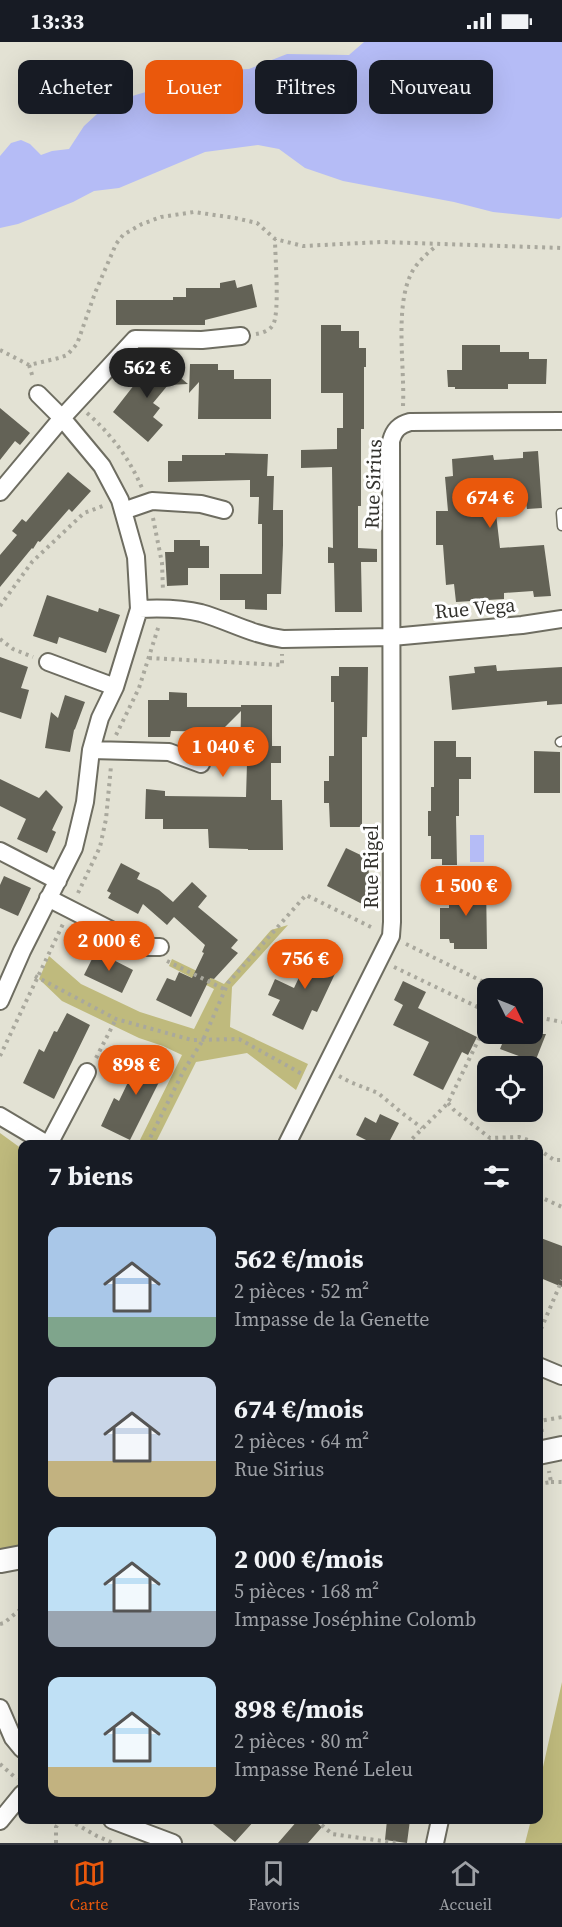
<!DOCTYPE html>
<html lang="fr">
<head>
<meta charset="utf-8">
<style>
	:root { --surface:#171b24; --page:#20242c; --text:#f1f3f6; --muted:#9ea1a6; --line:#363941; --accent:#ea580c }
	body { margin:0; font-family:"Source Serif 4",serif; background:var(--page); color:var(--text); height:100vh; display:flex; flex-direction:column; font-size:22px; white-space:nowrap }
	* { box-sizing:border-box; margin:0 }
	p { font-size:20px; color:var(--muted) }
	.icon { flex:none; width:33px; height:33px; fill:none; stroke:currentColor; stroke-width:2; stroke-linecap:round; stroke-linejoin:round }
	.map { position:relative; flex:1; overflow:hidden }
	.details { position:absolute; left:18px; top:1098px; width:525px; height:684px; display:flex; flex-direction:column; background:var(--surface); border-radius:12px; box-shadow:0 6px 24px #0002 }
	.details>* { flex:none }
	.top-card { position:absolute; left:18px; top:18px; width:526px; height:54px; display:flex; gap:12px }
	.needle { width:39px; rotate:133deg }
	.tools { position:absolute; left:477px; top:936px; display:grid; gap:12px }
	.tools a { display:grid; place-items:center; width:66px; height:66px; border-radius:12px; background:var(--surface); box-shadow:0 6px 24px #0002; font-size:30px }
	.price { position:absolute; translate:-50% -51px; padding:0 14px; border-radius:21px; background:var(--accent); color:#fff; font-size:20px; line-height:39px; filter:drop-shadow(0 2px 3px #0008) }
	.price::after { content:''; position:absolute; left:50%; top:36px; width:18px; height:14px; margin-left:-9px; background:inherit; clip-path:polygon(0 0,100% 0,50% 100%) }
	.price.on { background:#222; color:#fff }
	ul { padding:0; list-style:none }
	li { display:flex; align-items:center; gap:18px; height:150px; padding:0 30px }
	li span { display:grid; place-items:center; flex:none; width:168px; height:120px; border-radius:12px; color:#555 }
	li>.icon { margin-inline-start:auto }
	span .icon { width:72px; height:72px; fill:#fffc; stroke-width:1 }
	li b { font-size:26px }
	h2 { display:flex; justify-content:space-between; align-items:center; height:72px; padding:0 30px; font-size:26px }
	.chip { padding:0 21px; border-radius:12px; background:var(--surface); box-shadow:0 6px 24px #0002; font-size:21px; line-height:54px }
	.chip.on { background:var(--accent); color:#fff }
	.status { display:flex; justify-content:space-between; align-items:center; height:42px; padding:0 30px; background:var(--surface); direction:ltr }
	.status svg { height:16px; fill:currentColor }
	.menu { display:flex; justify-content:space-around; align-items:center; height:84px; border-top:2px solid var(--line); background:var(--surface); font-size:16px; color:var(--muted) }
	.menu a { display:grid; justify-items:center; gap:3px }
	.menu .on { color:var(--accent) }
	.map>svg:first-child { display:block }
	.green { fill:#bfba7d }
	.water { fill:#b5bcf6 }
	.building { fill:#636256 }
	.lines { fill:none; stroke-linecap:round; stroke-linejoin:round }
	.lane-casing { stroke:#6e6d61; stroke-width:11 }
	.street-casing { stroke:#6e6d61; stroke-width:20 }
	.secondary-casing { stroke:#6e6d61; stroke-width:26 }
	.path { stroke:#a9a89d; stroke-width:4; stroke-dasharray:3 4.5; stroke-linecap:butt }
	.lane { stroke:#fff; stroke-width:8 }
	.street { stroke:#fff; stroke-width:16 }
	.secondary { stroke:#fff; stroke-width:22 }
	.labels { text-anchor:middle; dominant-baseline:central; stroke-width:6; stroke-linejoin:round; paint-order:stroke }
	.street-label { font-size:20px; fill:#32312c; stroke:#fff }
</style>
</head>
<body>
<div class="status"><b>13:33</b><svg viewBox="0 0 49 12"><path d="M0 12V9h3v3zM5 12V6h3v6zM10 12V3h3v9zM15 12V0h3v12zM26 1h20v11H26zM47 4h2v5h-2z"/></svg></div>
<div class="map">
<svg width="562" height="1801" viewBox="0 0 562 1801">
	<rect width="100%" height="100%" fill="#e3e2d4"/>
	<path class="green" d="M288,883L232,945L230,985L308,1022L296,1048L247,1011L196,1020L155,1102H138L182,1013L163,1004L139,996L62,959L39,937L49,914L81,942L140,970L194,987L214,947L169,924L172,917L224,942L271,888Z
		M0,1091L22,1107V1508L0,1514Z
		M562,1640V1801H525L531,1778H538L539,1743Z"/>
	<path class="water" d="M364,0H562V175L559,177L493,170L454,160L343,139L305,126L279,107L258,103L205,110L119,146L94,149L73,160L18,182L0,186V114L11,101L21,98L30,102L41,113L52,109L69,107L84,84L109,61L159,46L205,29L249,27L287,12L349,13Z
		M470,793H484V820H470Z"/>
	<path class="building" d="M235,238L237,246L252,242L257,265L205,278V283H116V258H173V255H186V246H220V241Z
		M321,283H341V289H359V306H366V325H364V387H361V464H358V506L377,507V520H361L362,570H335L334,521H328V505L333,506L332,425L301,426V408L337,407V386H343V351H321Z
		M462,303H500V310H529V317H547L546,342H508V347H455V345H448L447,328H462Z
		M156,315L188,342L168,343L153,361L160,366L153,375L163,383L148,400L113,370Z
		M190,322H218V328H234V337H271V377H198L199,340L189,351Z
		M0,366L30,391L20,403L15,399L0,418Z
		M538,409L542,466L527,467L526,461L495,463L500,506L544,503L551,554L534,555L533,549L504,551V557L456,560L454,542L446,543L443,503H436V469H448L445,435L453,434L452,417L493,413L494,418L523,416V410Z
		M225,411L268,412L267,434H274L273,468H283V503L281,552H267V568L245,567V558H220V532H262V482H258L259,455H250V438L168,440V419H182V413H225Z
		M68,430L91,449L72,470L69,467L40,500L38,499L33,507L32,506L0,545V513L17,493L12,489L22,477L26,480Z
		M174,498H200V504H209V526H188V543L167,544L165,510H174Z
		M47,553L98,570L99,566L120,573L106,611L59,595L57,602L33,594Z
		M0,615L28,625L21,646L29,648L21,677L0,670Z
		M496,623L497,629L562,625V662L547,663V659L452,668L449,634L475,631L474,625Z
		M339,625H368L367,695H362V785H330L329,761H324V739H329V714H334V660H331V634H339Z
		M169,650L187,651V665H241V663H272V704H281V721H271V758H282L283,808H248V807L209,806L208,787H163V777H145L146,747L165,749V754L246,755L247,721H240L241,669L220,690L171,689L170,695H148V658H169Z
		M65,653L85,660L75,687L74,688L70,710L45,706L51,670L58,676Z
		M434,699H456V715H471V737H459V774H456L457,823H442V817H431V794H428V769H431V745H434Z
		M534,709L560,710V751H534Z
		M0,737L39,756L46,748L63,765L52,788L56,790L47,811L17,797L26,777L0,764Z
		M346,806L369,817L368,865L327,844Z
		M121,821L140,831L137,837L159,848L173,860L192,840L207,854L198,865L238,898L231,906L238,911L214,937L210,936L191,975L156,958L167,936L175,939L179,930L192,936L204,911L202,910L205,903L174,875L167,883L143,862L138,872L108,856L111,851L107,849Z
		M4,834L31,846L18,874L0,866V843Z
		M449,841H486L487,907H454V901H450L449,897H440V866H449Z
		M313,906L341,919L317,970L312,968L303,988L272,973L280,958L268,953L275,937L294,946Z
		M96,909L133,928L122,951L84,933Z
		M403,939L426,950L418,966L477,995L468,1013L462,1010L443,1048L413,1033L429,1000L393,983L403,963L394,958Z
		M67,971L90,983L54,1057L23,1041L39,1007L44,1010L54,989L57,990Z
		M506,992H546L535,1020L500,1007Z
		M144,1007L169,1020L130,1098L101,1084L114,1056L119,1059Z
		M380,1072L399,1081L388,1102H374L356,1093L365,1075L376,1081Z
		M538,1195L562,1204V1245L538,1235Z
		M208,1778H255L235,1800Z
		M298,1778H313L322,1785L308,1801H278Z
		M387,1778H410L407,1801L385,1798Z"/>
	<g class="lines">
		<g class="lane-casing">
			<path id="lane" d="M561,471L562,484
				M560,700L562,699"/>
		</g>
		<g class="street-casing">
			<path id="street" d="M0,450L62,376L135,297L202,298L241,294
				M123,469L152,459L201,462L224,468
				M139,567C159,566 181,566 201,571C229,579 252,593 283,597L392,595L522,583L562,577
				M48,620L115,645
				M91,708L169,710L201,722
				M0,809L58,839
				M48,856L144,905H160
				M0,959L22,909L74,806L85,760L91,708L100,676L115,645L139,567L136,515L120,458L102,424L62,376L38,352
				M0,1074L47,1102
				M49,1102L87,1030
				M287,1102L391,894L392,880L391,399C394,388 399,383 410,380L562,379
				M538,1324L562,1334
				M0,1666L13,1696L22,1707
				M112,1778L173,1801
				M0,1779L22,1752
				M435,1801L440,1778"/>
		</g>
		<g class="secondary-casing">
			<path id="secondary" d="M538,1411L562,1406
				M1,1519L22,1515"/>
		</g>
		<path class="path" d="M256,292C262,291 269,289 273,283C280,270 275,215 275,197
			M0,308L29,323L59,316L67,313L77,302L95,251L116,202L123,193L142,182L161,175L194,170L235,176L257,181L275,197L303,204L381,200L562,206
			M29,323L33,336
			M403,364C405,325 394,264 412,230C418,219 428,211 437,203
			M87,371C112,393 129,416 142,446
			M153,476L162,521L163,549
			M0,564L32,520L84,471L103,464
			M0,597L13,607L33,615
			M149,616L282,623V612
			M116,693L139,646L159,583
			M78,851L100,805L106,777L111,724
			M406,902L496,946
			M167,919L226,948
			M394,925L488,970
			M35,934L116,977L192,998L239,997L304,1033
			M532,974L562,980
			M0,1014L63,882
			M96,1016L116,977
			M339,1034L350,1040L378,1051L402,1071L422,1086
			M448,1061L454,1068L490,1096L519,1095L528,1098L534,1102
			M147,1102L184,1028L203,998L228,941L306,853L375,887
			M407,1102L448,1061L488,978
			M538,1107L554,1118H562
			M538,1154L562,1165
			M538,1294L562,1238
			M542,1390L540,1379L562,1375
			M551,1440H562
			M538,1442L551,1440L549,1429
			M0,1582L4,1581L22,1566
			M0,1722L17,1737
			M69,1778L97,1794L113,1801
			M316,1778L332,1792L397,1801
			M56,1801V1785L61,1778"/>
		<use href="#lane" class="lane"/>
		<use href="#street" class="street"/>
		<use href="#secondary" class="secondary"/>
	</g>
	<g class="labels">
		<g class="street-label">
			<text transform="translate(373 442) rotate(-88)">Rue Sirius</text>
			<text transform="translate(475 566) rotate(-5)">Rue Vega</text>
			<text transform="translate(371 825) rotate(-90)">Rue Rigel</text>
		</g>
	</g>
</svg>
<div class="tools">
<a><svg class="needle" viewBox="-14 -14 28 28"><path d="M0-13l5 13h-10z" fill="#e53935"/><path d="M0 13l5-13h-10z" fill="#9ea1a6"/></svg></a>
<a><svg class="icon" aria-label="locate" viewBox="0 0 24 24"><circle cx="12" cy="12" r="6"/><path d="M12 2v4M12 18v4M2 12h4M18 12h4"/></svg></a>
</div>
<b class="price on" style="left:147px;top:357px">562 €</b>
<b class="price" style="left:490px;top:487px">674 €</b>
<b class="price" style="left:223px;top:736px">1 040 €</b>
<b class="price" style="left:466px;top:875px">1 500 €</b>
<b class="price" style="left:109px;top:930px">2 000 €</b>
<b class="price" style="left:305px;top:948px">756 €</b>
<b class="price" style="left:136px;top:1054px">898 €</b>
<div class="top-card">
<a class="chip">Acheter</a>
<a class="chip on">Louer</a>
<a class="chip">Filtres</a>
<a class="chip">Nouveau</a>
</div>
<section class="details">
<h2>7 biens<svg class="icon" aria-label="filters" viewBox="0 0 24 24"><path d="M4 7h16M4 17h16"/><circle cx="9" cy="7" r="2"/><circle cx="15" cy="17" r="2"/></svg></h2>
<ul>
<li><span style="background:linear-gradient(#a9c7e8 75%,#7fa58c 0)"><svg class="icon" aria-label="home" viewBox="0 0 24 24"><path d="M3 11l9-7 9 7M6 9v11h12V9"/></svg></span><div><b>562 €/mois</b><p>2 pièces · 52 m²</p><p>Impasse de la Genette</p></div></li>
<li><span style="background:linear-gradient(#c9d6e8 70%,#c2b280 0)"><svg class="icon" aria-label="home" viewBox="0 0 24 24"><path d="M3 11l9-7 9 7M6 9v11h12V9"/></svg></span><div><b>674 €/mois</b><p>2 pièces · 64 m²</p><p>Rue Sirius</p></div></li>
<li><span style="background:linear-gradient(#bfe0f5 70%,#9aa5b1 0)"><svg class="icon" aria-label="home" viewBox="0 0 24 24"><path d="M3 11l9-7 9 7M6 9v11h12V9"/></svg></span><div><b>2 000 €/mois</b><p>5 pièces · 168 m²</p><p>Impasse Joséphine Colomb</p></div></li>
<li><span style="background:linear-gradient(#bfe0f5 75%,#c2b280 0)"><svg class="icon" aria-label="home" viewBox="0 0 24 24"><path d="M3 11l9-7 9 7M6 9v11h12V9"/></svg></span><div><b>898 €/mois</b><p>2 pièces · 80 m²</p><p>Impasse René Leleu</p></div></li>
</ul>
</section>
</div>
<nav class="menu">
<a class="on"><svg class="icon" aria-label="map" viewBox="0 0 24 24"><path d="M3 6l6-2 6 2 6-2v14l-6 2-6-2-6 2zM9 4v14M15 6v14"/></svg>Carte</a>
<a><svg class="icon" aria-label="saved" viewBox="0 0 24 24"><path d="M7 4h10v16l-5-4-5 4z"/></svg>Favoris</a>
<a><svg class="icon" aria-label="home" viewBox="0 0 24 24"><path d="M3 11l9-7 9 7M6 9v11h12V9"/></svg>Accueil</a>
</nav>
</body>
</html>
